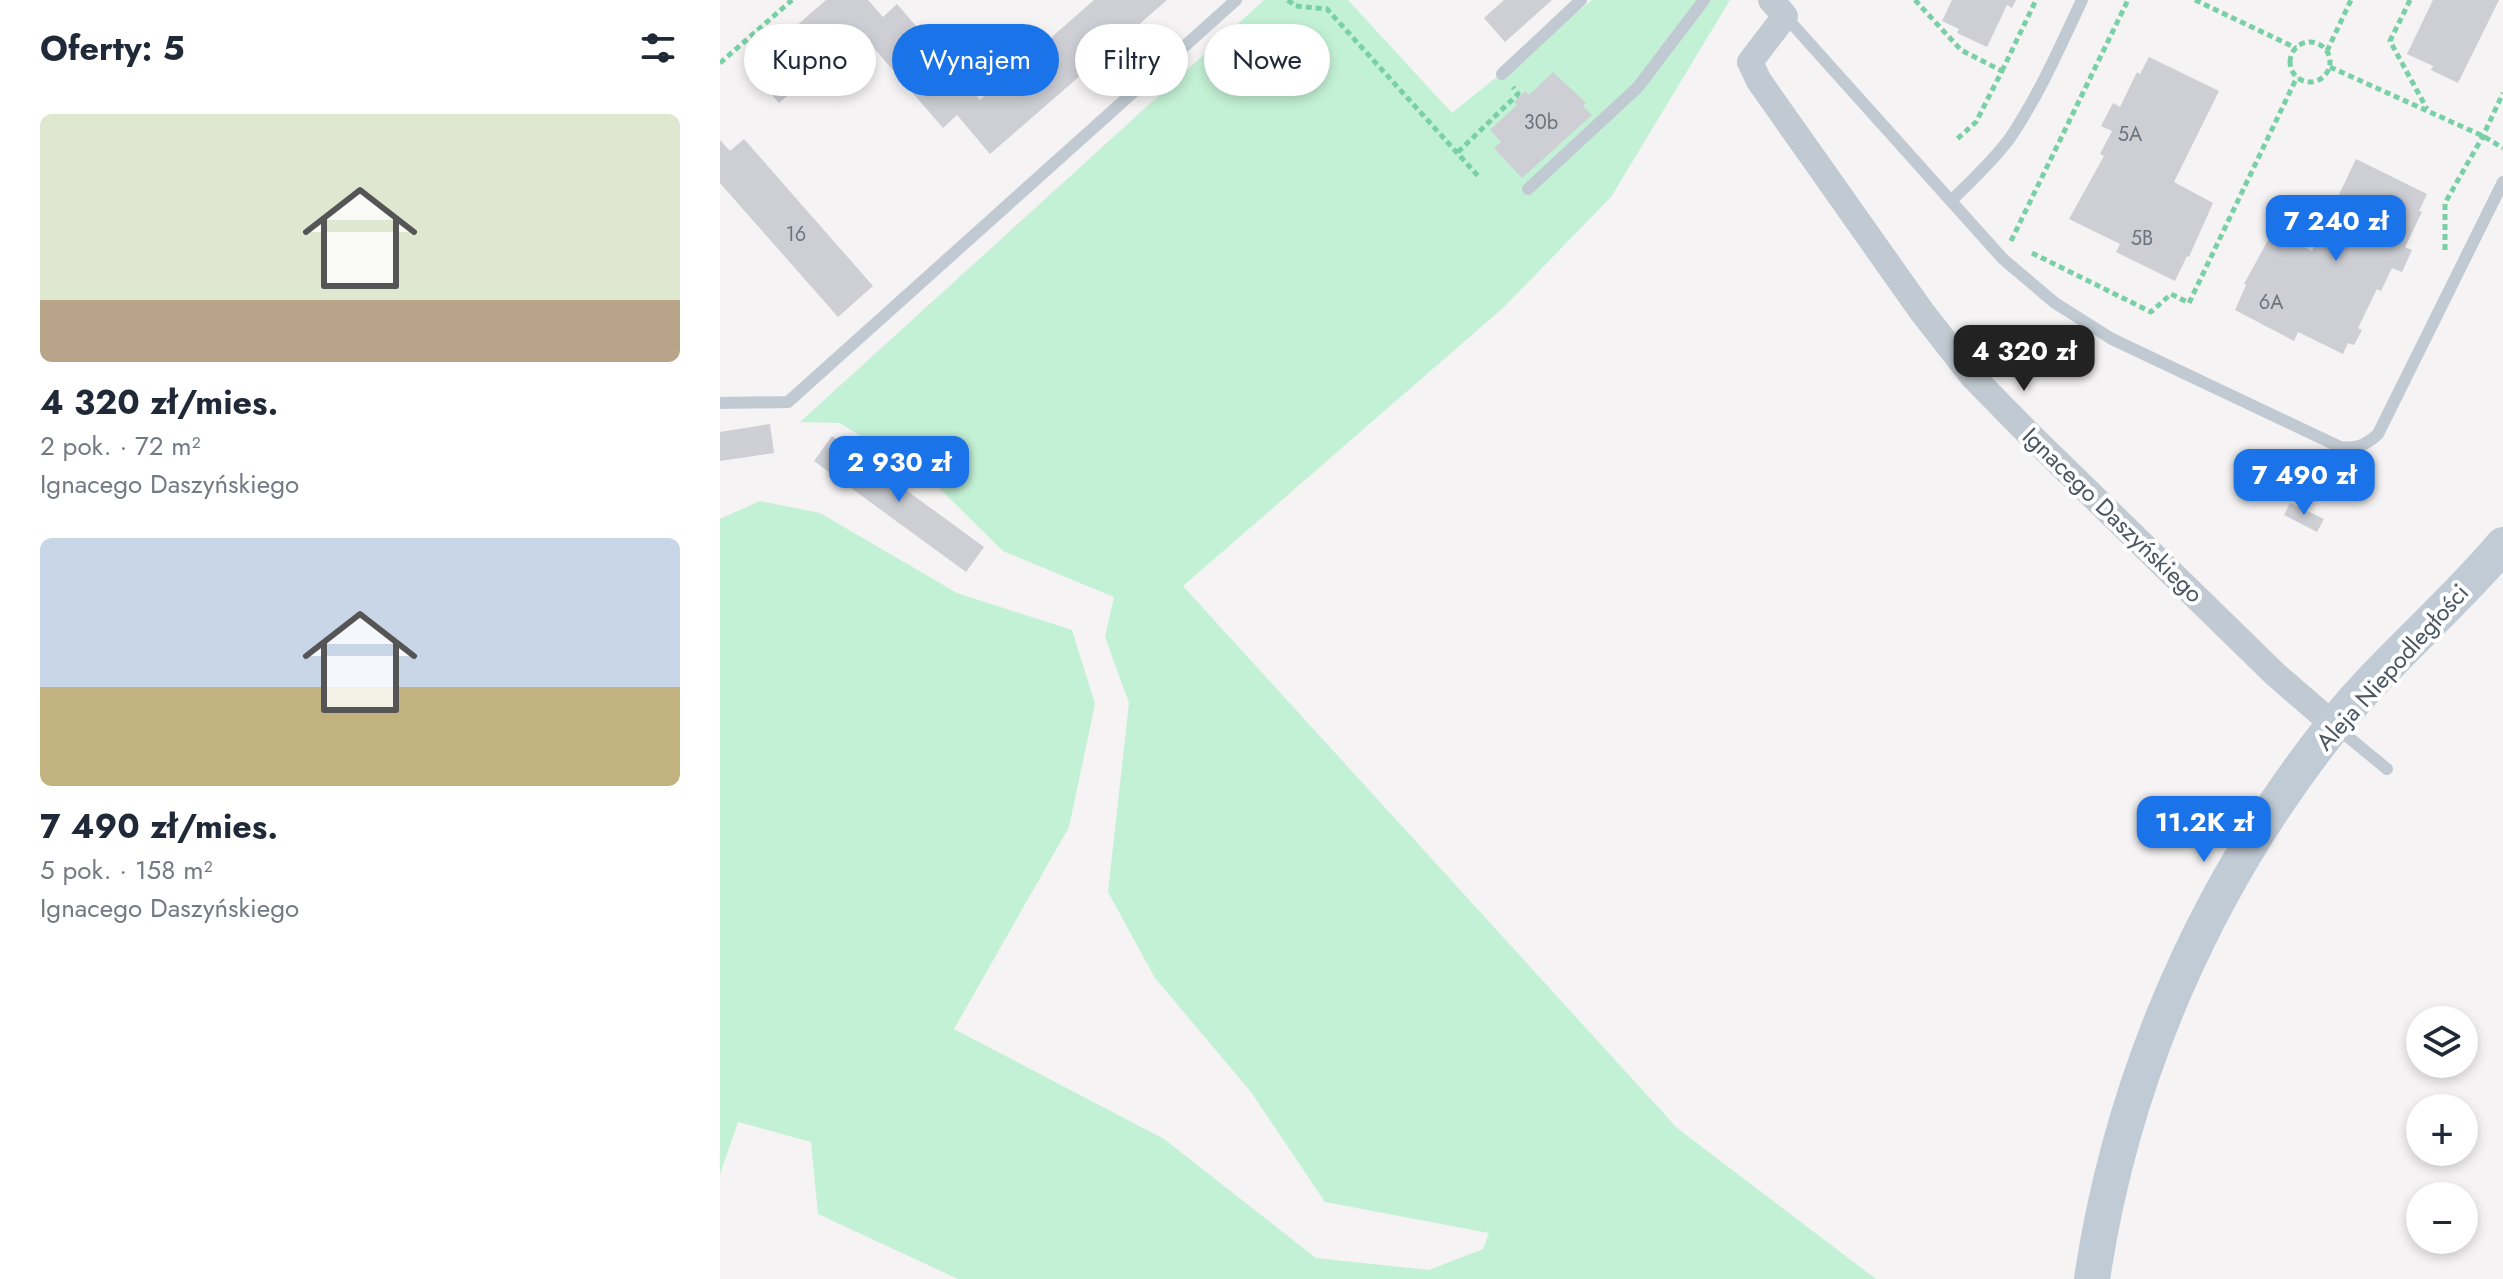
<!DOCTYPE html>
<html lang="pl">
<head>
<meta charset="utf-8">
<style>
	:root { --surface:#fff; --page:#f2f2f3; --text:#1f2937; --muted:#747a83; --accent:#1a73e8 }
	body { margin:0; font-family:Jost,sans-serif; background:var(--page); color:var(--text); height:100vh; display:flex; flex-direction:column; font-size:30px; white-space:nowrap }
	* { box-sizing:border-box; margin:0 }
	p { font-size:26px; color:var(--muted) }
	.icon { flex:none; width:44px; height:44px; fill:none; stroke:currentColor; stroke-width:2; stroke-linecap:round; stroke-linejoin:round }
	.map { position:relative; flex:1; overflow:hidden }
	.panel { display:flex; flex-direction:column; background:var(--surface); width:720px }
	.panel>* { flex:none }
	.banner { position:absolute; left:24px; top:24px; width:760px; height:72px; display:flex; gap:16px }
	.tools { position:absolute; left:1686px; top:1006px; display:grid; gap:16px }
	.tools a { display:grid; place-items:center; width:72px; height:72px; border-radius:50%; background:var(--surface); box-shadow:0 4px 12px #0003; font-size:40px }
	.price { position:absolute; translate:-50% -68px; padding:0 18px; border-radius:16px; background:var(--accent); color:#fff; font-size:26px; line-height:52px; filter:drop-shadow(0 2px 4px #0008) }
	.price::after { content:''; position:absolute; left:50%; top:48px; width:24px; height:18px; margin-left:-12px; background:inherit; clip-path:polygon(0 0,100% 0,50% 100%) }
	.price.selected { background:#222; color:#fff }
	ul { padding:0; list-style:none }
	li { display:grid; align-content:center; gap:16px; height:424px; padding:0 40px }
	li span { display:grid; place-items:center; height:248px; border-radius:12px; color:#555 }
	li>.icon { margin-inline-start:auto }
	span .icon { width:144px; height:144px; fill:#fffc; stroke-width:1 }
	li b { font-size:34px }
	h2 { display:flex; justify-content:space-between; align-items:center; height:96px; padding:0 40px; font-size:34px }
	.chip { padding:0 28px; border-radius:36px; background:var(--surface); box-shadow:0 4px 12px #0003; font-size:28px; line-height:72px }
	.chip.selected { background:var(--accent); color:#fff }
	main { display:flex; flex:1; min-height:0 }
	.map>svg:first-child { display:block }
	.green { fill:#c3f1d5 }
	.building { fill:#cdcfd5 }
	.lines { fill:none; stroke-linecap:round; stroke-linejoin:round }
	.path { stroke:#7ad0a6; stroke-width:5; stroke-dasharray:6 4; stroke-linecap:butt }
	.lane { stroke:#c1cad2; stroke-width:12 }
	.street { stroke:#c1cad2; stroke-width:26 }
	.secondary { stroke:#c1cbd6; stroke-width:36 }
	.labels { text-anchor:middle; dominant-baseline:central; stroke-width:8; stroke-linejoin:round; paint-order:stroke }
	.number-label { font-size:20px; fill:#6b747e }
	.street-label { font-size:24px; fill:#4a5661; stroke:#fff }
</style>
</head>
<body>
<main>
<section class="panel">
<h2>Oferty: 5<svg class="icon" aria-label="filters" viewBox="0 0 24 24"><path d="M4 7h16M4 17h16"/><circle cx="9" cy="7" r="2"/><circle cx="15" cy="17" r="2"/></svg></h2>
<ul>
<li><span style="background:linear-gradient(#dfe7d0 75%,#b9a48a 0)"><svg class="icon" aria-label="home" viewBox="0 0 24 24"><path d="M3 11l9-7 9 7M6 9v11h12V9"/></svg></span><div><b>4 320 zł/mies.</b><p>2 pok. · 72 m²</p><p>Ignacego Daszyńskiego</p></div></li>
<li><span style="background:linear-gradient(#c9d6e8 60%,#c2b280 0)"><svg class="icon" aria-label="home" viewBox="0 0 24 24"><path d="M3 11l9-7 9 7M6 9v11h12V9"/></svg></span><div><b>7 490 zł/mies.</b><p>5 pok. · 158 m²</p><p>Ignacego Daszyńskiego</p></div></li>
</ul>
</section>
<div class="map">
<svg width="1783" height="1279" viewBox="0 0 1783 1279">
	<rect width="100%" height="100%" fill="#f5f3f3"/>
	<path class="green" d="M544,0H628L732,113L872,0H1010L891,197L784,307L463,586L957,1128L1156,1279H238L98,1214L91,1142L18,1122L0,1174V519L40,501L100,513L237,593L352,630L375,704L349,827L234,1029L444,1139L596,1258L709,1270L763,1249L769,1233L605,1202L531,1092L435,978L388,892L409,703L385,637L394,597L283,551L214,483L120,423L80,422Z"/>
	<path class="building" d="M106,0H148L163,17L177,4L260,100L374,0H447L270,154L237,115L223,128L140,32L59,103L28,68Z
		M784,0H832L785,42L764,18Z
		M1232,0H1296L1292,8L1287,5L1267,47L1237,33L1239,29L1222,21Z
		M1713,0H1779L1738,83L1711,70L1713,66L1687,54Z
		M1429,57L1499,91L1454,182L1493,203L1469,257L1467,256L1455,281L1396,252L1400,244L1349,219L1384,156L1380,154L1392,131L1381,126L1393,103L1400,107L1417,72L1420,74Z
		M833,72L866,103L863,106L872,115L802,178L774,148L781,142L770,130L797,105L794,102L805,91L809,95Z
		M24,139L153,286L118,317L0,183V140L10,151Z
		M1636,159L1707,194L1699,211L1702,212L1685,247L1692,250L1682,272L1672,268L1661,291L1657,289L1638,328L1642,330L1634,345L1628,343L1623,354L1578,332L1574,341L1515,310L1526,285L1524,284L1553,231L1592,251Z
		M50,424L54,453L0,461V432Z
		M112,436L264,547L246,572L94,461Z
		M1570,503L1604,519L1597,532L1564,515Z"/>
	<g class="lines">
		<path class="path" d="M568,0L575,6L607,9L759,177
			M1195,0L1241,50L1282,71L1256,122L1236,140
			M1475,0L1576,48
			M1690,0L1670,41L1707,109
			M1570 62a20 20 0 1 1 40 0a20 20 0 1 1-40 0Z
			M1607,51L1631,0
			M0,63L72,0
			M1610,67L1763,136L1783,148
			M1282,71L1316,0
			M738,152L798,94L793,87
			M1291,241L1408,0
			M1725,250V203L1763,136L1783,93
			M1312,253L1431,312L1451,294L1469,303L1577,77"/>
		<path class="lane" d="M1065,16L1231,201C1251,181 1273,161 1290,138C1319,95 1340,47 1362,0
			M782,74L861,0
			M808,189L918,87L984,0
			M1231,201L1283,259L1335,303L1392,339L1620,447C1637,449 1646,445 1658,434L1783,182
			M0,403L68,402L516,0
			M1616,727L1667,769"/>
		<path class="street" d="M1051,0L1065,16L1030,62L1039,81L1202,312L1253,377L1306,431L1556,675L1614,725"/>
		<path class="secondary" d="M1372,1279C1402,1077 1486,885 1613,726C1665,661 1730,608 1783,545"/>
	</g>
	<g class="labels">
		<g class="number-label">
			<text x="821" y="122">30b</text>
			<text x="1410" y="134">5A</text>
			<text x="76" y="234">16</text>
			<text x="1422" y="238">5B</text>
			<text x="1551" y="302">6A</text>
		</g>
		<g class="street-label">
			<text transform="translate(1393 515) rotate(44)">Ignacego Daszyńskiego</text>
			<text transform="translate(1672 667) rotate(-48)">Aleja Niepodległości</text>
		</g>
	</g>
</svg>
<div class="tools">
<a><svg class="icon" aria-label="layers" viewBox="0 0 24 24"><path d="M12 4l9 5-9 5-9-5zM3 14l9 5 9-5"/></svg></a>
<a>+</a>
<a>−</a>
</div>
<b class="price" style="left:1616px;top:263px">7 240 zł</b>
<b class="price selected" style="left:1304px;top:393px">4 320 zł</b>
<b class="price" style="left:179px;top:504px">2 930 zł</b>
<b class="price" style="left:1584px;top:517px">7 490 zł</b>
<b class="price" style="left:1484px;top:864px">11.2K zł</b>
<div class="banner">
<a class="chip">Kupno</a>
<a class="chip selected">Wynajem</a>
<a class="chip">Filtry</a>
<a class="chip">Nowe</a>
</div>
</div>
</main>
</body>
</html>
